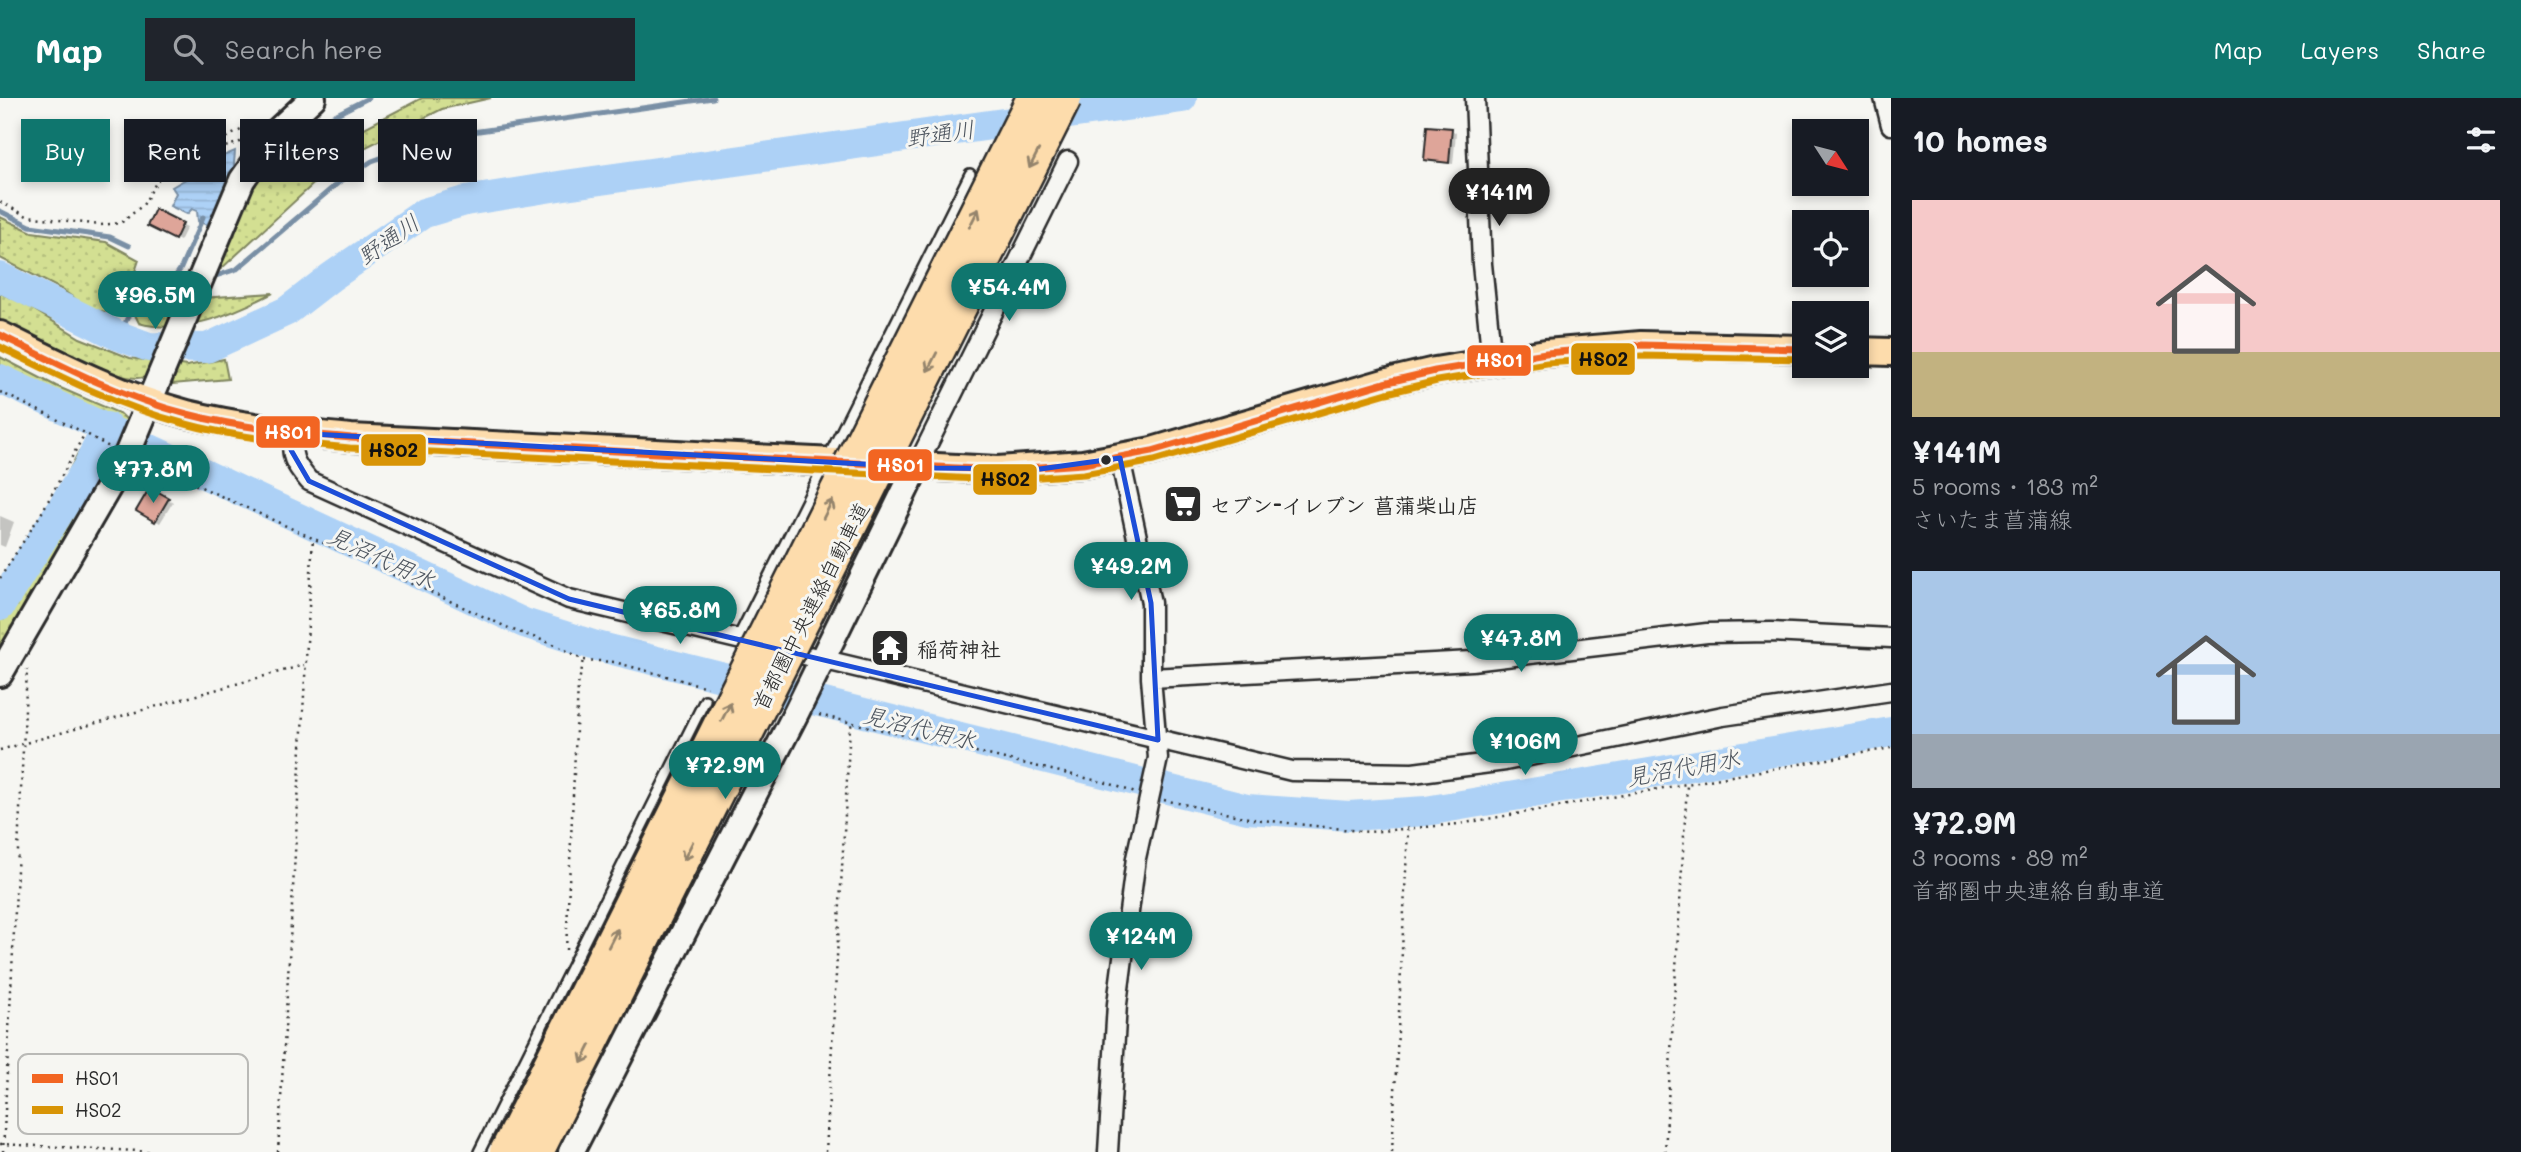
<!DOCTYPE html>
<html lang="en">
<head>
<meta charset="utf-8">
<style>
	:root { --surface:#171b24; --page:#20242c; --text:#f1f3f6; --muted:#9ea1a6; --accent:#0f766e }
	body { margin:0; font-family:Mali,"Klee One",sans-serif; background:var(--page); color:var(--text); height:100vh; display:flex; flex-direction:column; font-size:26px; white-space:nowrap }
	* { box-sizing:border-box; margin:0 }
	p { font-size:23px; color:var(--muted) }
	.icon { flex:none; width:38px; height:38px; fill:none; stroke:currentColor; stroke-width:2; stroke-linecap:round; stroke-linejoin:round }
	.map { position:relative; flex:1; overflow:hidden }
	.side { display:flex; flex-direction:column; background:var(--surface); width:630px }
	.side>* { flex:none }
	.guide { position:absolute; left:21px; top:21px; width:665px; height:63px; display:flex; gap:14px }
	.needle { width:46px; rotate:126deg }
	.controls { position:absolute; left:1792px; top:21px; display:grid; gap:14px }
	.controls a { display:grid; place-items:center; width:77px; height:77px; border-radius:0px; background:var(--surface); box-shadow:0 4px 10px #0003; font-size:35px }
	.price { position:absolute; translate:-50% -60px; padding:0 16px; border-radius:24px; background:var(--accent); color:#fff; font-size:23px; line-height:46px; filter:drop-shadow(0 2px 4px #0008) }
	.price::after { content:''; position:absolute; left:50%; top:42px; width:21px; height:16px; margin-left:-10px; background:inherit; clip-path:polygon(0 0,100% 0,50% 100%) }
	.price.current { background:#222; color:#fff }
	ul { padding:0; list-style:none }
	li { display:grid; align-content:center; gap:14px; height:371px; padding:0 21px }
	li span { display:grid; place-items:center; height:217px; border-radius:0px; color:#555 }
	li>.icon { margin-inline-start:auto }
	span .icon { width:126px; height:126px; fill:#fffc; stroke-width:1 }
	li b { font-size:30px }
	h2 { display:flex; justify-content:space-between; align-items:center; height:84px; padding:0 21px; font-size:30px }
	.tag { padding:0 24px; border-radius:0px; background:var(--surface); box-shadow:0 4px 10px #0003; font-size:24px; line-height:63px }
	.tag.current { background:var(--accent); color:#fff }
	header { display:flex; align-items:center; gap:42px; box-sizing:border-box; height:98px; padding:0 35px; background:var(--accent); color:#fff }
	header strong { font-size:33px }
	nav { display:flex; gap:38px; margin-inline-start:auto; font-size:24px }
	.search { width:490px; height:63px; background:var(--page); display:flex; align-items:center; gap:18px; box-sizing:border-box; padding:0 24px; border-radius:0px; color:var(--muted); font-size:26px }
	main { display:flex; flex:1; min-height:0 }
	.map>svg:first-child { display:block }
	.grass { fill:url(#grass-dots); stroke:#7f855e; stroke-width:2 }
	.water { fill:url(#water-rules); stroke:#798fa5; stroke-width:2 }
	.shadow { fill:#0003 }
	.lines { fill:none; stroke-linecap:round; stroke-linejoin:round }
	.stream { stroke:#798fa5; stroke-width:5 }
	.river { stroke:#add1f6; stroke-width:30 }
	.building { fill:#dea599; stroke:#2b2b2b; stroke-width:2 }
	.lane-casing { stroke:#2b2b2b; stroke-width:14 }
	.street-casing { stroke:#2b2b2b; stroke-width:23 }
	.secondary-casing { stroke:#2b2b2b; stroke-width:30 }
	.primary-casing { stroke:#2b2b2b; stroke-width:32 }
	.path { stroke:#2b2b2b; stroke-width:2.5; stroke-dasharray:2 5; stroke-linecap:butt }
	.lane { stroke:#f6f6f2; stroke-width:9 }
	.street { stroke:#f6f6f2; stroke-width:18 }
	.secondary { stroke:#f6f6f2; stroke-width:24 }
	.primary { stroke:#fddcac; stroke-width:26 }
	.highway-bridge-casing { stroke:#2b2b2b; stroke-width:37; stroke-linecap:butt }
	.highway-bridge { stroke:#fddcac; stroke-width:32 }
	.bus-1-casing { stroke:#f6f6f2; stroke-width:12 }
	.bus-2-casing { stroke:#f6f6f2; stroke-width:12 }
	.bus-1 { stroke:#f26522; stroke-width:7 }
	.bus-2 { stroke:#d89406; stroke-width:7 }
	.oneway { stroke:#94846c }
	.marked { fill:none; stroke:#1d4ed8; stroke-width:5; stroke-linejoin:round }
	.bus-dot { fill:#2b2b2b; stroke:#f6f6f2; stroke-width:2.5 }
	.labels { text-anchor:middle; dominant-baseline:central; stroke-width:6; stroke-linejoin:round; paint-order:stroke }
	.poi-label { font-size:21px; font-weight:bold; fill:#2b2b2b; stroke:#f6f6f2; text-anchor:start }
	.street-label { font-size:21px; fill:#2b2b2b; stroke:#f6f6f2 }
	.water-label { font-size:23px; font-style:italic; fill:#4c545e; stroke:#f6f6f2 }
	.key { fill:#f6f6f2; stroke:#b9b9b6; stroke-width:2 }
	.key-label { font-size:19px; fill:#2b2b2b }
	.line-badge { stroke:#f6f6f2; stroke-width:2.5 }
	.badge-label { font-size:19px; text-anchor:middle; font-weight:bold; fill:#fff }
	.pale-badge-label { font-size:19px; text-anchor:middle; font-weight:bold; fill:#111 }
</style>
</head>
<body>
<header>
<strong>Map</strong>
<div class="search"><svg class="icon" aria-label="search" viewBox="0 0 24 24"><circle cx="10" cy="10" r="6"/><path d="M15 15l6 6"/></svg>Search here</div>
<nav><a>Map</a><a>Layers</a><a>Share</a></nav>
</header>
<main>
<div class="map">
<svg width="1891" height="1054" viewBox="0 0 1891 1054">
	<defs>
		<pattern id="grass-dots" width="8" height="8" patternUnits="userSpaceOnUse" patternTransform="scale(1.75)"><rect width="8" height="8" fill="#d3df92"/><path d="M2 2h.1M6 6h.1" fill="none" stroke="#b5c07e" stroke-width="1.8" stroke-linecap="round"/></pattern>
		<pattern id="water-rules" width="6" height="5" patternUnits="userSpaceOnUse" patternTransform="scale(1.75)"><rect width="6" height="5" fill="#add1f6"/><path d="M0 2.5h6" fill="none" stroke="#95b4d3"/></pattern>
	</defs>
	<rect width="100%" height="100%" fill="#f6f6f2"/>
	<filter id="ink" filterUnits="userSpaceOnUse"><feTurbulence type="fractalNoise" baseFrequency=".0143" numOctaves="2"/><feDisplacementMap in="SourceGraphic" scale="14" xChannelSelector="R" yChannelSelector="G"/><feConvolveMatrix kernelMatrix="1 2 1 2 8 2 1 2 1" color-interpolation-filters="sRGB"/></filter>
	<g filter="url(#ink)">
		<path class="grass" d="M422,0H491L442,11L354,55L321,79L221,171L214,169L261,72L276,51L290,62L299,64Z
			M0,119L32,134L106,144L139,162L129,191L201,200L273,195C234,215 183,238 139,225L135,217L137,210L129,207L122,217L90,211L61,191L0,160Z
			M0,195L23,205L80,240L130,260L187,268L224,261L228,281L173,286L171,280L150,277C124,293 28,239 0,226Z
			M0,259L56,288L121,316L128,323V331L0,271Z
			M86,343L107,355L112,367L0,559V519L69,411L94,362L92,354L87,356L0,499V487L51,409L78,355Z"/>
		<path class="water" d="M235,53L233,79L207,127L198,123L197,113L192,111L187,116L170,108L176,95L172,89L201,72L199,68Z"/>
		<path class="shadow" d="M1452,32L1456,35L1453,66L1430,64L1426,62Z
			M156,114L187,129L180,143L149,127Z
			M151,391L173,404L160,425L138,412Z
			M0,418L14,424L5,449L0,447Z"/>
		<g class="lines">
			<path class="stream" d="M298,36L368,0
				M0,113L30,128L110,139L129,148
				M213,179L237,171L338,85L372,63L414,48L465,35L713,0
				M119,238L131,212L171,185L181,170L203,119"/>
			<path class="river" d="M0,179L119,238L149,249L207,250L287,213L331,179L424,115L465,103L565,87L1182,0
				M0,281L524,525L593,547L1247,711L1349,718L1426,713L1891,634
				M0,508L87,370L107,329"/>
		</g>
		<path class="building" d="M1427,28L1452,30L1449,65L1424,62Z
			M155,111L183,125L175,142L147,128Z
			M150,389L169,400L155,424L136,413Z"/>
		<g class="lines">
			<g class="lane-casing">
				<path id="lane" d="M737,542L970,76
					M479,1054L705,602"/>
			</g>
			<g class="street-casing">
				<path id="street" d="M1475,0L1482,166L1492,263
					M1884,0L1891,27
					M293,335C290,359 294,365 309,383L569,501L1292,673L1413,675L1505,663L1723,618L1891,593
					M916,370L1068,63
					M1151,580L1472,563L1707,535L1771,534L1891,540
					M1108,1054L1117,906L1136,760L1158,660L1151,580V505L1120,360"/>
			</g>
			<g class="secondary-casing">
				<path id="secondary" d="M0,576L126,359L242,82L275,35L313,0
					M571,1054L797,613L916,370"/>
			</g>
			<g class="primary-casing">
				<path id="primary" d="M0,237C60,267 122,299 187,316C241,329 296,335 351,340L998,372L1083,366L1152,353L1384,285L1435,273L1546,255L1641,247L1804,251
					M1857,253L1891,254"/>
			</g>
			<path class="path" d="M219,51L246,42
				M0,104L27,118L101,127L121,125L143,107L157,83L176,69H185L218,51L225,40L257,24
				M0,294L85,335L109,349
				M143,366L188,383L513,532L556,547L584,562L614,564L707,589
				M0,480L41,416L85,335
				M819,617L1111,686L1135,695
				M0,652L304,567
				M1164,702L1253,721L1369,734L1459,726L1891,650
				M566,852L578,587L584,562
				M0,1046L157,1054
				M3,1054L27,571
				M278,1054L313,439
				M826,1054L850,628L853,627
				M1392,1054L1408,732
				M1665,1054L1687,687"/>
			<use href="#lane" class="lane"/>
			<use href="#street" class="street"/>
			<use href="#secondary" class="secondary"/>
			<use href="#primary" class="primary"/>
			<g class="highway-bridge-casing">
				<path id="highway-bridge" d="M506,1054L1033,0
					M537,1054L1065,0"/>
			</g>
			<use href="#highway-bridge" class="highway-bridge"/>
			<g class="bus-1-casing">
				<path id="bus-1" d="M0,237C60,267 121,299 187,316C240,330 296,335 351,340L998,372L1083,366L1152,353L1384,285L1435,273L1546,255L1641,247L1804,251"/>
			</g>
			<g class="bus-2-casing">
				<path id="bus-2" d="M0,249C59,278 118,308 182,325C236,340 294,345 350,350L997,382L1084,376L1154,363L1387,295L1437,283L1547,265L1641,258L1804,261"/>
			</g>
			<use href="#bus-1" class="bus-1"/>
			<use href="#bus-2" class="bus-2"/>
		</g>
		<defs><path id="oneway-shaft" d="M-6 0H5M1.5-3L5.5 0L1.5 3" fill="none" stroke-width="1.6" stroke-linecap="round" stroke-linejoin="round" transform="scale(1.75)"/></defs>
		<g class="oneway">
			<use href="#oneway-shaft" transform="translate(1034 61) rotate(117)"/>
			<use href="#oneway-shaft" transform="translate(974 120) rotate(-63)"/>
			<use href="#oneway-shaft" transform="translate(932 264) rotate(117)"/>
			<use href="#oneway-shaft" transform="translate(828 411) rotate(-63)"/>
			<use href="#oneway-shaft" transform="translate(726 614) rotate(-63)"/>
			<use href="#oneway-shaft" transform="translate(688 753) rotate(117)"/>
			<use href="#oneway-shaft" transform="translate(613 840) rotate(-63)"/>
			<use href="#oneway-shaft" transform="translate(586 956) rotate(117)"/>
		</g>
	</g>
	<path class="marked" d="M293,335L936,370L1040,371L1120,360L1151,505L1158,642L569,501L309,383L291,352Z"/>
	<defs>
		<g id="supermarket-square" transform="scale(2.0125)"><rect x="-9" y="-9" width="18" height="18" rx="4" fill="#2b2b2b" stroke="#f6f6f2"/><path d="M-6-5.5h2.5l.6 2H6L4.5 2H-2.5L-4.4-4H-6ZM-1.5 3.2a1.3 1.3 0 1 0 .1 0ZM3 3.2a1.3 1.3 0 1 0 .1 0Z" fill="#fff"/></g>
		<g id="temple-square" transform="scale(2.0125)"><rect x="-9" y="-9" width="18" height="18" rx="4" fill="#2b2b2b" stroke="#f6f6f2"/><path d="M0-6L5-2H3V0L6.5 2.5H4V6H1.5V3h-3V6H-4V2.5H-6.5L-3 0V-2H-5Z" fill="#fff"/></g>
	</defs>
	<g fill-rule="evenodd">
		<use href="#supermarket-square" x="1183" y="406"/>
		<use href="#temple-square" x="890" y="550"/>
	</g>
	<circle class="bus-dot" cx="1106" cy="362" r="6"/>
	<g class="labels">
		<g class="poi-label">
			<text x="1210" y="406">セブン-イレブン 菖蒲柴山店</text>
			<text x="917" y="550">稲荷神社</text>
		</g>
		<g class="street-label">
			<text transform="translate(810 508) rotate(-63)">首都圏中央連絡自動車道</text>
		</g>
		<g class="water-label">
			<text transform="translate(940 35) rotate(-8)">野通川</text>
			<text transform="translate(388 141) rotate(-35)">野通川</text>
			<text transform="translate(382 459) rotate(25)">見沼代用水</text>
			<text transform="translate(920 629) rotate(14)">見沼代用水</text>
			<text transform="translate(1683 669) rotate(-10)">見沼代用水</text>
		</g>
	</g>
	<rect x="18" y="956" width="230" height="80" rx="10" class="key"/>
	<rect x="32" y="976" width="31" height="9" fill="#f26522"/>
	<rect x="32" y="1008" width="31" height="8" fill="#d89406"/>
	<g class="key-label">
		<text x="75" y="987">HS01</text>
		<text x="75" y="1019">HS02</text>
	</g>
	<g class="line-badge">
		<rect x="1570" y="244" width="66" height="34" rx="7" fill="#d89406"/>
		<rect x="1466" y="246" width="66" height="33" rx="7" fill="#f26522"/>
		<rect x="255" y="317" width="66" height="34" rx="7" fill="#f26522"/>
		<rect x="360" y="335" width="67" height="34" rx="7" fill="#d89406"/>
		<rect x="867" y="350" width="66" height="34" rx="7" fill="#f26522"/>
		<rect x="972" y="365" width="66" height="33" rx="7" fill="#d89406"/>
	</g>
	<g class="badge-label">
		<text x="1499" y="269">HS01</text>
		<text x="288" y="341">HS01</text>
		<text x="900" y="374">HS01</text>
	</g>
	<g class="pale-badge-label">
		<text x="1603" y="268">HS02</text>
		<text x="393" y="359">HS02</text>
		<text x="1005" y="388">HS02</text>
	</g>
</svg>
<div class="controls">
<a><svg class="needle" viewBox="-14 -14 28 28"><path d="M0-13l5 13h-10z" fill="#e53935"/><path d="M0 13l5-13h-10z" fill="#9ea1a6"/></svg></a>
<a><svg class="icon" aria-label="locate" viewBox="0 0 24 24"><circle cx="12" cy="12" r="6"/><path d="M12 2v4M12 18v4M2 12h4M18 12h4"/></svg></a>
<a><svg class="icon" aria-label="layers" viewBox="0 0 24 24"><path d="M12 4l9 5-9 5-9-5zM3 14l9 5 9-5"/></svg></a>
</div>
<b class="price current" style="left:1499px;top:130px">¥141M</b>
<b class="price" style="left:1009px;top:225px">¥54.4M</b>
<b class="price" style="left:155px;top:233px">¥96.5M</b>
<b class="price" style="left:153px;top:407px">¥77.8M</b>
<b class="price" style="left:1131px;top:504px">¥49.2M</b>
<b class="price" style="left:680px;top:548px">¥65.8M</b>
<b class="price" style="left:1521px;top:576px">¥47.8M</b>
<b class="price" style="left:1525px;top:679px">¥106M</b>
<b class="price" style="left:725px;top:703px">¥72.9M</b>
<b class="price" style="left:1141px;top:874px">¥124M</b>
<div class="guide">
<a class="tag current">Buy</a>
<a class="tag">Rent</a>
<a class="tag">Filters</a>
<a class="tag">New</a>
</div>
</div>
<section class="side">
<h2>10 homes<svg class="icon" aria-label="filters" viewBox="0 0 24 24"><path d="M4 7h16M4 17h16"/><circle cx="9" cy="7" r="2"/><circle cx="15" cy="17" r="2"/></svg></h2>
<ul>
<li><span style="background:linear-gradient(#f6c9c9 70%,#c2b280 0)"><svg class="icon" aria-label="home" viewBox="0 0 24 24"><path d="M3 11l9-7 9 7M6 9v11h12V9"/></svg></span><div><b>¥141M</b><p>5 rooms · 183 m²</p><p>さいたま菖蒲線</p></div></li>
<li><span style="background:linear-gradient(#a9c7e8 75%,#9aa5b1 0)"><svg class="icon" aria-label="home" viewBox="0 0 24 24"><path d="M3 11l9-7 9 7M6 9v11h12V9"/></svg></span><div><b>¥72.9M</b><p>3 rooms · 89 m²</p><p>首都圏中央連絡自動車道</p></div></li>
</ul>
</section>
</main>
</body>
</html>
